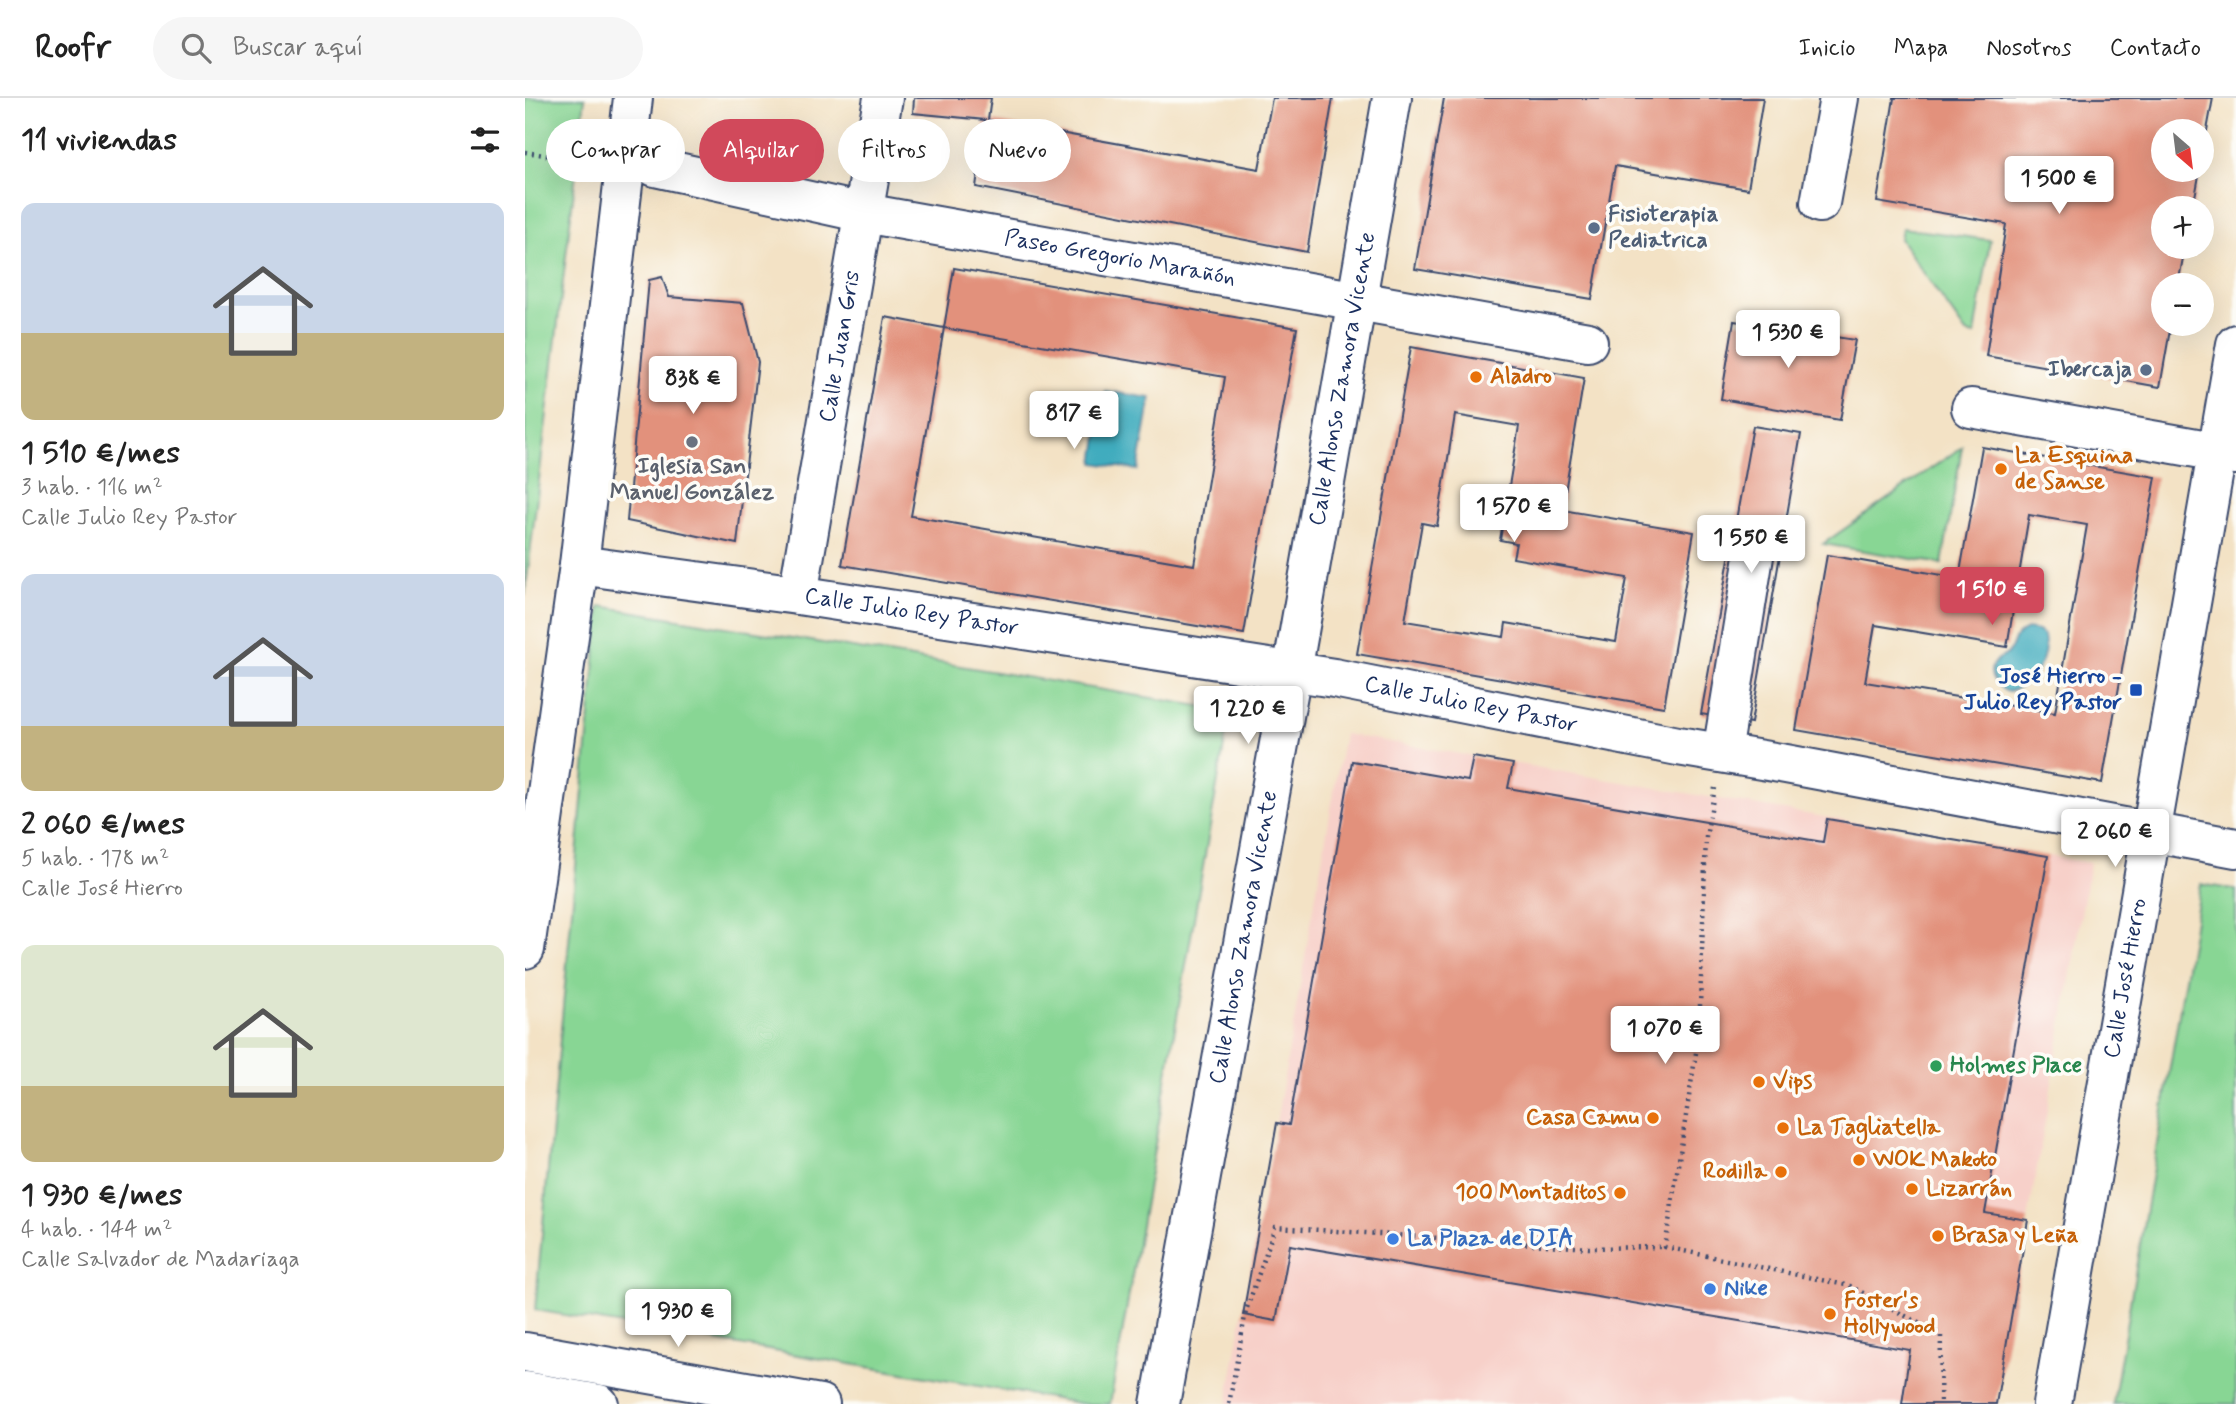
<!DOCTYPE html>
<html lang="es">
<head>
<meta charset="utf-8">
<style>
	:root { --surface:#fff; --page:#f6f6f6; --text:#222; --muted:#767676; --line:#e0e0e0; --accent:#d1495b }
	body { margin:0; font-family:Mynerve,sans-serif; background:var(--page); color:var(--text); height:100vh; display:flex; flex-direction:column; font-size:26px; white-space:nowrap }
	* { box-sizing:border-box; margin:0 }
	p { font-size:23px; color:var(--muted) }
	.icon { flex:none; width:38px; height:38px; fill:none; stroke:currentColor; stroke-width:2; stroke-linecap:round; stroke-linejoin:round }
	.map { position:relative; flex:1; overflow:hidden }
	.details { display:flex; flex-direction:column; background:var(--surface); width:525px }
	.details>* { flex:none }
	.banner { position:absolute; left:21px; top:21px; width:665px; height:63px; display:flex; gap:14px }
	.needle { width:46px; rotate:152deg }
	.fabs { position:absolute; left:1626px; top:21px; display:grid; gap:14px }
	.fabs a { display:grid; place-items:center; width:63px; height:63px; border-radius:50%; background:var(--surface); box-shadow:0 7px 28px #0002; font-size:35px }
	.price { position:absolute; translate:-50% -60px; padding:0 16px; border-radius:7px; background:#fff; color:#222; font-size:23px; line-height:46px; filter:drop-shadow(0 2px 4px #0008) }
	.price::after { content:''; position:absolute; left:50%; top:42px; width:21px; height:16px; margin-left:-10px; background:inherit; clip-path:polygon(0 0,100% 0,50% 100%) }
	.price.selected { background:var(--accent); color:#fff }
	ul { padding:0; list-style:none }
	li { display:grid; align-content:center; gap:14px; height:371px; padding:0 21px }
	li span { display:grid; place-items:center; height:217px; border-radius:14px; color:#555 }
	li>.icon { margin-inline-start:auto }
	span .icon { width:126px; height:126px; fill:#fffc; stroke-width:1 }
	li b { font-size:30px }
	h2 { display:flex; justify-content:space-between; align-items:center; height:84px; padding:0 21px; font-size:30px }
	.tag { padding:0 24px; border-radius:32px; background:var(--surface); box-shadow:0 7px 28px #0002; font-size:24px; line-height:63px }
	.tag.selected { background:var(--accent); color:#fff }
	header { display:flex; align-items:center; gap:42px; box-sizing:border-box; height:98px; padding:0 35px; background:var(--surface); border-bottom:2px solid var(--line) }
	header strong { font-size:33px }
	nav { display:flex; gap:38px; margin-inline-start:auto; font-size:24px }
	.search { width:490px; height:63px; background:var(--page); display:flex; align-items:center; gap:18px; box-sizing:border-box; padding:0 24px; border-radius:38px; color:var(--muted); font-size:26px }
	main { display:flex; flex:1; min-height:0 }
	.map>svg:first-child { display:block }
	.built { fill:#f7d0c9 }
	.green { fill:#88d694; stroke:#528279; stroke-width:2 }
	.water { fill:#3facbe; stroke:#2d6e8e; stroke-width:2 }
	.building { fill:#e2917c; fill-rule:evenodd }
	.lines { fill:none; stroke-linecap:round; stroke-linejoin:round }
	.minor-casing { stroke:#3b4a6d; stroke-width:42 }
	.path { stroke:#3b4a6d; stroke-width:4.5; stroke-dasharray:2 5; stroke-linecap:butt }
	.minor { stroke:#fff; stroke-width:38 }
	.service-dot { fill:#5c6f8a; stroke:#fdfcf7; stroke-width:2.5 }
	.food-dot { fill:#e8710a; stroke:#fdfcf7; stroke-width:2.5 }
	.worship-dot { fill:#6b7280; stroke:#fdfcf7; stroke-width:2.5 }
	.transit-dot { fill:#1a4fb4; stroke:#fdfcf7; stroke-width:2.5 }
	.leisure-dot { fill:#2e9e5b; stroke:#fdfcf7; stroke-width:2.5 }
	.shop-dot { fill:#3f7fe0; stroke:#fdfcf7; stroke-width:2.5 }
	.labels { text-anchor:middle; dominant-baseline:central; stroke-width:7; stroke-linejoin:round; paint-order:stroke }
	.service-label { font-size:23px; font-weight:bold; fill:#4e5e75; stroke:#fdfcf7; text-anchor:start }
	.street-label { font-size:23px; fill:#1b2f5e; stroke:#fdfcf7 }
	.food-label { font-size:23px; font-weight:bold; fill:#c56008; stroke:#fdfcf7; text-anchor:start }
	.worship-label { font-size:23px; font-weight:bold; fill:#5b616d; stroke:#fdfcf7 }
	.transit-label { font-size:23px; font-weight:bold; fill:#164399; stroke:#fdfcf7; text-anchor:end }
	.leisure-label { font-size:23px; font-weight:bold; fill:#27864d; stroke:#fdfcf7; text-anchor:start }
	.shop-label { font-size:23px; font-weight:bold; fill:#366cbe; stroke:#fdfcf7; text-anchor:start }
</style>
</head>
<body>
<header>
<strong>Roofr</strong>
<div class="search"><svg class="icon" aria-label="search" viewBox="0 0 24 24"><circle cx="10" cy="10" r="6"/><path d="M15 15l6 6"/></svg>Buscar aquí</div>
<nav><a>Inicio</a><a>Mapa</a><a>Nosotros</a><a>Contacto</a></nav>
</header>
<main>
<section class="details">
<h2>11 viviendas<svg class="icon" aria-label="filters" viewBox="0 0 24 24"><path d="M4 7h16M4 17h16"/><circle cx="9" cy="7" r="2"/><circle cx="15" cy="17" r="2"/></svg></h2>
<ul>
<li><span style="background:linear-gradient(#c9d6e8 60%,#c2b280 0)"><svg class="icon" aria-label="home" viewBox="0 0 24 24"><path d="M3 11l9-7 9 7M6 9v11h12V9"/></svg></span><div><b>1 510 €/mes</b><p>3 hab. · 116 m²</p><p>Calle Julio Rey Pastor</p></div></li>
<li><span style="background:linear-gradient(#c9d6e8 70%,#c2b280 0)"><svg class="icon" aria-label="home" viewBox="0 0 24 24"><path d="M3 11l9-7 9 7M6 9v11h12V9"/></svg></span><div><b>2 060 €/mes</b><p>5 hab. · 178 m²</p><p>Calle José Hierro</p></div></li>
<li><span style="background:linear-gradient(#dfe7d0 65%,#c2b280 0)"><svg class="icon" aria-label="home" viewBox="0 0 24 24"><path d="M3 11l9-7 9 7M6 9v11h12V9"/></svg></span><div><b>1 930 €/mes</b><p>4 hab. · 144 m²</p><p>Calle Salvador de Madariaga</p></div></li>
</ul>
</section>
<div class="map">
<svg width="1711" height="1306" viewBox="0 0 1711 1306">
	<rect width="100%" height="100%" fill="#fdfcf7"/>
	<filter id="ink" filterUnits="userSpaceOnUse"><feTurbulence type="fractalNoise" baseFrequency=".0143" numOctaves="2"/><feDisplacementMap in="SourceGraphic" scale="14" xChannelSelector="R" yChannelSelector="G"/><feConvolveMatrix kernelMatrix="1 2 1 2 8 2 1 2 1" color-interpolation-filters="sRGB"/></filter>
	<filter id="wash" filterUnits="userSpaceOnUse"><feTurbulence type="fractalNoise" baseFrequency=".00686" numOctaves="4" result="noise"/><feDisplacementMap in="SourceGraphic" scale="28" xChannelSelector="R" yChannelSelector="G"/><feGaussianBlur stdDeviation="1.57" result="paint"/><feColorMatrix in="noise" values="0 0 0 0 0 0 0 0 0 0 0 0 0 0 0 0 0 1.4 0 .05"/><feComposite in="paint" operator="in"/></filter>
	<g filter="url(#wash)">
		<rect width="100%" height="100%" fill="#f3e2c5"/>
		<path class="built" d="M819,636L1565,765L1471,1306H702Z"/>
		<path class="green" d="M0,0H60L0,498Z
			M1377,130L1465,142L1450,237L1441,235L1375,141Z
			M1437,349L1417,466L1298,446Z
			M75,508L705,613L585,1306H559L10,1212Z
			M1676,786L1711,792V1306H1588Z"/>
		<path class="water" d="M580,293L626,300L613,372L569,365Z
			M1502,531L1513,533L1519,538C1524,563 1506,588 1482,594C1470,587 1459,574 1472,562C1475,560 1479,559 1482,556C1492,547 1485,538 1502,531Z"/>
		<g id="blocks">
			<path class="building" d="M389,0H466L463,22L734,71L747,0H808L782,154L451,89L460,22L388,15Z
				M919,0H1238L1223,91L1090,68L1067,201L890,171Z
				M1369,0H1688L1678,54L1676,33H1638V72H1675L1668,110H1638V149H1660L1653,187H1638V226H1646L1635,289L1461,258L1481,126L1352,104Z
				M429,170L772,230L719,536L317,467L360,219L419,230ZM419,230L700,279L669,467L386,418Z
				M137,179L144,199L218,205L233,264L212,446L102,423L124,182Z
				M1209,223L1330,242L1315,322L1196,301Z
				M886,249L1059,280L1037,412L1169,434L1139,609L832,556ZM930,317L994,328L975,442L991,445L988,460L1102,480L1091,544L981,525L979,539L880,523L897,425L912,428Z
				M1228,328L1276,336L1226,625L1176,616Z
				M1457,349L1631,379L1577,685L1271,632L1302,457L1434,480ZM1504,417L1562,427L1530,615L1340,584L1350,527L1482,549Z
				M948,659L988,666L983,690L1298,744L1302,721L1523,758L1460,1115L1503,1122L1471,1306H1377L1385,1252L765,1147L751,1223L718,1217L752,1025L764,1027L827,663L943,683Z"/>
		</g>
	</g>
	<g filter="url(#ink)">
		<use href="#blocks" fill-opacity="0" stroke="#3b4a6d" stroke-width="2"/>
		<g class="lines">
			<g class="minor-casing">
				<g id="minor">
					<path id="s1" d="M130,69L339,115L1063,244"/>
					<path d="M1295,105L1314,0"/>
					<path d="M1446,310L1711,357"/>
					<path id="s2" d="M54,467L273,497L809,580L1153,648L1261,666L1711,750"/>
					<path id="s3" d="M273,497L358,0"/>
					<path d="M1197,655L1232,440"/>
					<path d="M0,851L54,467L108,0"/>
					<path d="M0,1254L295,1306"/>
					<path d="M0,1293L74,1306"/>
					<path id="s4" d="M635,1306L767,574L867,0"/>
					<path id="s5" d="M1527,1306L1711,246"/>
				</g>
			</g>
			<path class="path" d="M0,54L59,63
				M1190,690L1181,739L1174,936L1140,1149L1325,1188L1416,1237L1415,1306
				M704,1306L721,1213L750,1129L1064,1150L1140,1149"/>
			<use href="#minor" class="minor"/>
		</g>
	</g>
	<g class="service-dot">
		<circle cx="1069" cy="130" r="7"/>
		<circle cx="1621" cy="272" r="7"/>
	</g>
	<g class="food-dot">
		<circle cx="951" cy="279" r="7"/>
		<circle cx="1476" cy="371" r="7"/>
		<circle cx="1234" cy="984" r="7"/>
		<circle cx="1128" cy="1020" r="7"/>
		<circle cx="1258" cy="1030" r="7"/>
		<circle cx="1334" cy="1062" r="7"/>
		<circle cx="1256" cy="1074" r="7"/>
		<circle cx="1387" cy="1091" r="7"/>
		<circle cx="1095" cy="1095" r="7"/>
		<circle cx="1413" cy="1138" r="7"/>
		<circle cx="1305" cy="1216" r="7"/>
	</g>
	<circle class="worship-dot" cx="167" cy="344" r="7"/>
	<rect class="transit-dot" x="1604" y="585" width="14" height="14" rx="3.5"/>
	<circle class="leisure-dot" cx="1411" cy="968" r="7"/>
	<g class="shop-dot">
		<circle cx="868" cy="1141" r="7"/>
		<circle cx="1185" cy="1191" r="7"/>
	</g>
	<g class="labels">
		<g class="service-label">
			<text x="1083" y="117">Fisioterapia<tspan x="1083" dy="26">Pediatrica</tspan></text>
			<text x="1607" y="272" text-anchor="end">Ibercaja</text>
		</g>
		<g class="street-label">
			<text stroke="none"><textPath href="#s1" startOffset="474">Paseo Gregorio Marañón</textPath></text>
			<text stroke="none"><textPath href="#s3" startOffset="252">Calle Juan Gris</textPath></text>
			<text stroke="none"><textPath href="#s4" startOffset="1041">Calle Alonso Zamora Vicente</textPath></text>
			<text stroke="none"><textPath href="#s2" startOffset="336">Calle Julio Rey Pastor</textPath></text>
			<text stroke="none"><textPath href="#s2" startOffset="903">Calle Julio Rey Pastor</textPath></text>
			<text stroke="none"><textPath href="#s4" startOffset="474">Calle Alonso Zamora Vicente</textPath></text>
			<text stroke="none"><textPath href="#s5" startOffset="432">Calle José Hierro</textPath></text>
		</g>
		<g class="food-label">
			<text x="965" y="279">Aladro</text>
			<text x="1490" y="358">La Esquina<tspan x="1490" dy="26">de Sanse</tspan></text>
			<text x="1248" y="984">Vips</text>
			<text x="1114" y="1020" text-anchor="end">Casa Camu</text>
			<text x="1272" y="1030">La Tagliatella</text>
			<text x="1348" y="1062">WOK Makoto</text>
			<text x="1242" y="1074" text-anchor="end">Rodilla</text>
			<text x="1401" y="1091">Lizarrán</text>
			<text x="1081" y="1095" text-anchor="end">100 Montaditos</text>
			<text x="1427" y="1138">Brasa y Leña</text>
			<text x="1319" y="1203">Foster's<tspan x="1319" dy="26">Hollywood</tspan></text>
		</g>
		<g class="worship-label">
			<text x="167" y="369">Iglesia San<tspan x="167" dy="26">Manuel González</tspan></text>
		</g>
		<g class="transit-label">
			<text x="1597" y="579">José Hierro -<tspan x="1597" dy="26">Julio Rey Pastor</tspan></text>
		</g>
		<g class="leisure-label">
			<text x="1425" y="968">Holmes Place</text>
		</g>
		<g class="shop-label">
			<text x="882" y="1141">La Plaza de DIA</text>
			<text x="1199" y="1191">Nike</text>
		</g>
	</g>
</svg>
<div class="fabs">
<a><svg class="needle" viewBox="-14 -14 28 28"><path d="M0-13l5 13h-10z" fill="#e53935"/><path d="M0 13l5-13h-10z" fill="#767676"/></svg></a>
<a>+</a>
<a>−</a>
</div>
<b class="price" style="left:1534px;top:118px">1 500 €</b>
<b class="price" style="left:1263px;top:272px">1 530 €</b>
<b class="price" style="left:168px;top:318px">838 €</b>
<b class="price" style="left:549px;top:353px">817 €</b>
<b class="price" style="left:989px;top:446px">1 570 €</b>
<b class="price" style="left:1226px;top:477px">1 550 €</b>
<b class="price selected" style="left:1467px;top:529px">1 510 €</b>
<b class="price" style="left:723px;top:648px">1 220 €</b>
<b class="price" style="left:1590px;top:771px">2 060 €</b>
<b class="price" style="left:1140px;top:968px">1 070 €</b>
<b class="price" style="left:153px;top:1251px">1 930 €</b>
<div class="banner">
<a class="tag">Comprar</a>
<a class="tag selected">Alquilar</a>
<a class="tag">Filtros</a>
<a class="tag">Nuevo</a>
</div>
</div>
</main>
</body>
</html>
